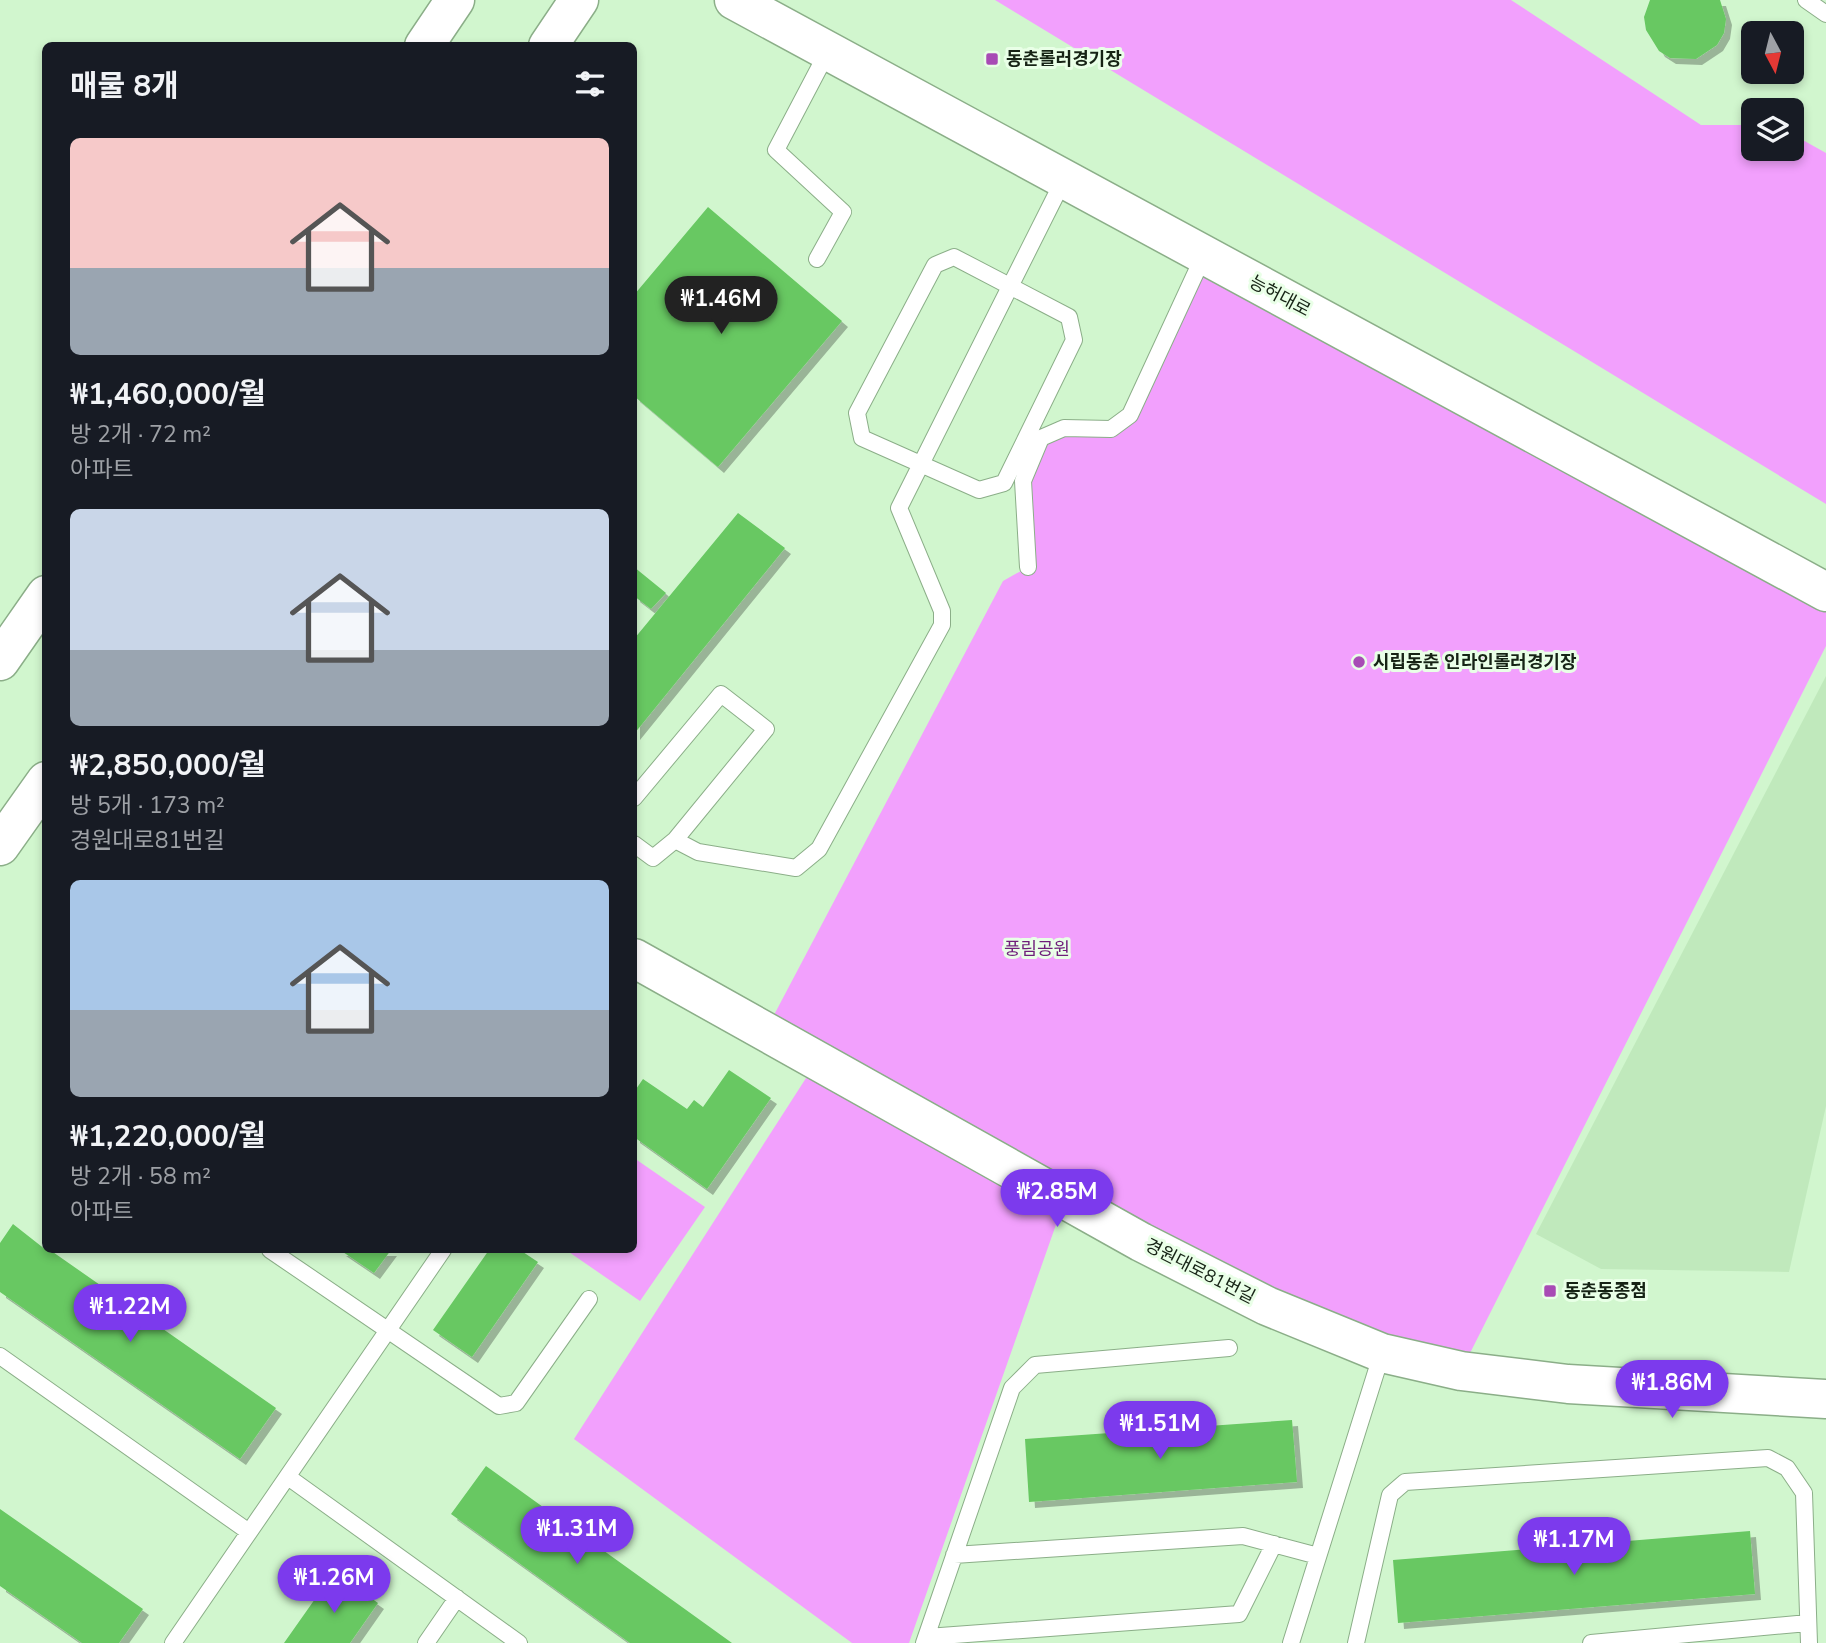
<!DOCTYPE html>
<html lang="ko">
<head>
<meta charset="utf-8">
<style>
	:root { --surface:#171b24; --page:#242831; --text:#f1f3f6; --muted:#9ea1a6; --accent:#7c3aed }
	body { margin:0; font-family:"Nunito Sans","Noto Sans KR",sans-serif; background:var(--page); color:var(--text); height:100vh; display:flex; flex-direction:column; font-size:26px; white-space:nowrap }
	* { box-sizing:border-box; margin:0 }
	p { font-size:23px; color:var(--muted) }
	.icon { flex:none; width:38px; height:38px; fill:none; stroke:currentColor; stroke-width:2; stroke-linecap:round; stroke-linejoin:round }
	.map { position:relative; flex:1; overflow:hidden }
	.panel { position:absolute; left:42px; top:42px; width:595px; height:1211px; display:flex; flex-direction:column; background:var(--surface); border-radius:10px; box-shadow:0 4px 10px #0003 }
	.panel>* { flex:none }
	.needle { width:46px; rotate:173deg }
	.tools { position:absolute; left:1741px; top:21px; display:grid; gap:14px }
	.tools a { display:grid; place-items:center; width:63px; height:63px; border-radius:10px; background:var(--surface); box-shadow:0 4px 10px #0003; font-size:35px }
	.price { position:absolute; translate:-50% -60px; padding:0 16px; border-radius:24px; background:var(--accent); color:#fff; font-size:23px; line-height:46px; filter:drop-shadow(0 2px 4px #0008) }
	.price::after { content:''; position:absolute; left:50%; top:42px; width:21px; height:16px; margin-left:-10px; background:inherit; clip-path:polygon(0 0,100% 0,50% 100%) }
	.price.selected { background:#222; color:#fff }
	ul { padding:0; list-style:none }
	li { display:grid; align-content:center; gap:14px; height:371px; padding:0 28px }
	li span { display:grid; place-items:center; height:217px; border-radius:10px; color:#555 }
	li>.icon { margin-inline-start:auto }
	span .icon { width:126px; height:126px; fill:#fffc; stroke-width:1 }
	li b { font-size:30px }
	h2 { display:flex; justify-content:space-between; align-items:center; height:84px; padding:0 28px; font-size:30px }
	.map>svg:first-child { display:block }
	.built { fill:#c0e9bc }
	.green { fill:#f2a0fd }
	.building { fill:#67c862; filter:url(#shadow) }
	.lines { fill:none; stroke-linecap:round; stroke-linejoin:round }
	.lane-casing { stroke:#8bae88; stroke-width:18 }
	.secondary-casing { stroke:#8bae88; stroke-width:41 }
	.lane { stroke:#fff; stroke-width:16 }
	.secondary { stroke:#fff; stroke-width:38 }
	.poi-dot { fill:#a84bb5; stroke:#e9ffe7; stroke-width:2.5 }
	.labels { text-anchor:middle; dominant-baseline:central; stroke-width:6; stroke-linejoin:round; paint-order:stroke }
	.poi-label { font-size:18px; font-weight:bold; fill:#162315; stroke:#e9ffe7; text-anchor:start }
	.street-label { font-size:18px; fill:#162315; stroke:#e9ffe7 }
	.park-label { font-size:18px; fill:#6f1f7a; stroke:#e9ffe7 }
</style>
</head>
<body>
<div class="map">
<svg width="1826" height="1643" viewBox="0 0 1826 1643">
	<defs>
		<filter id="shadow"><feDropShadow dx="6" dy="6" stdDeviation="0" flood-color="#0004"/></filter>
	</defs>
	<rect width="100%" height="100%" fill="#d1f6ce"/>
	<path class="built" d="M1826,676V1106L1789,1272L1601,1269L1536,1234Z"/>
	<path class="green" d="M995,0H1511L1701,125H1753L1754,149H1792V134L1826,153V504Z
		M1204,255L1826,592V646L1461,1371L1065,1199L909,1643H852L574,1439L817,1061L765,1032L1003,581L1028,567L1023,481L1041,438L1111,429L1129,415Z
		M634,1158L705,1207L640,1301L566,1250H634Z"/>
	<path class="building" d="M1650,0H1720L1726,19L1724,33L1717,45L1696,59L1670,58L1659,51L1646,30L1644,17Z
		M708,207L842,321L718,467L634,396V295Z
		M738,513L785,548L634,734V639Z
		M634,567L666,593L651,609L634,596Z
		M729,1070L771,1098L707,1189L634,1137V1092L643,1079L687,1109L694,1100L703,1107Z
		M13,1224L46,1250H50L276,1408L240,1459L0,1292V1243Z
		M340,1250H391L374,1273Z
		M489,1250H520L538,1262L472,1357L433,1330Z
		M1292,1420L1297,1482L1029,1502L1025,1439Z
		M486,1466L732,1643H630L451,1514Z
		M0,1509L143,1609L119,1643H82L0,1586Z
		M1750,1531L1755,1594L1398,1623L1393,1560Z
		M334,1572L378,1603L350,1643H284Z"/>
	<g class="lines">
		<g class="lane-casing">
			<path id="lane" d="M1806,0L1826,14
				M954,257L1069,317L1074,340L1004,483L979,490L862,438L857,413L935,265Z
				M817,259L843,212L776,150L828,51
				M1028,567L1023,481L1041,438L1064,428L1111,429L1130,415L1204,255
				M634,798L721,694L766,729L675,840L653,858L634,844
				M675,840L698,852L796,868L819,849L942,625V611L899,508L1064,179
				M270,1250L499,1406L516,1403L589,1299
				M0,1356L249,1532
				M288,1477L519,1643
				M954,1555L1243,1536L1318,1556
				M927,1637L1239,1614L1274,1544
				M173,1643L443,1250
				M426,1643L457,1598
				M924,1643L1012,1388L1035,1365L1229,1348
				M1291,1643L1382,1353
				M1356,1643L1390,1495L1405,1482L1768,1458L1787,1468L1804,1493L1809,1643
				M1591,1643L1808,1623"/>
		</g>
		<g class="secondary-casing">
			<path id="secondary" d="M734,0L1826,592
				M424,46L455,0
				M548,46L579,0
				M0,661L46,595
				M0,846L46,781
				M634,958L1141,1242L1267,1306L1382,1353L1461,1371L1568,1384L1826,1399"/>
		</g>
		<use href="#lane" class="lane"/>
		<use href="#secondary" class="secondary"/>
	</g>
	<g class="poi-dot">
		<rect x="985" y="52" width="14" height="14" rx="3.5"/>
		<circle cx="1359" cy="662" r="7"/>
		<rect x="1543" y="1284" width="14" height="14" rx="3.5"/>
	</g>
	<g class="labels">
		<g class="poi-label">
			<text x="1006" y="59">동춘롤러경기장</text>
			<text x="1373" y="662">시립동춘 인라인롤러경기장</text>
			<text x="1564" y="1291">동춘동종점</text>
		</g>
		<g class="street-label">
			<text transform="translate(1280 296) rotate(28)">능허대로</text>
			<text transform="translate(1200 1271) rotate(27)">경원대로81번길</text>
		</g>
		<g class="park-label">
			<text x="1037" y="949">풍림공원</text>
		</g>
	</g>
</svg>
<div class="tools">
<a><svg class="needle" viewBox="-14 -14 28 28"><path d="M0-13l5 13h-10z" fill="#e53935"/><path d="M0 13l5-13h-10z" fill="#9ea1a6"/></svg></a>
<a><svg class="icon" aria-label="layers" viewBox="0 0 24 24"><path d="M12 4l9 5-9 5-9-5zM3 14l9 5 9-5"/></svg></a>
</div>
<b class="price selected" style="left:721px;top:336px">₩1.46M</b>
<b class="price" style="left:1057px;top:1229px">₩2.85M</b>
<b class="price" style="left:130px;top:1344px">₩1.22M</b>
<b class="price" style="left:1672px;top:1420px">₩1.86M</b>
<b class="price" style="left:1160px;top:1461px">₩1.51M</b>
<b class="price" style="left:577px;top:1566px">₩1.31M</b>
<b class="price" style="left:1574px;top:1577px">₩1.17M</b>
<b class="price" style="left:334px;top:1615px">₩1.26M</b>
<section class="panel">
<h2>매물 8개<svg class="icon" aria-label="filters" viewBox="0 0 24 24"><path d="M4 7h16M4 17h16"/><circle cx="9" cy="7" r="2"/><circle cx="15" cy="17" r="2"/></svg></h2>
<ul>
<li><span style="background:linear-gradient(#f6c9c9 60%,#9aa5b1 0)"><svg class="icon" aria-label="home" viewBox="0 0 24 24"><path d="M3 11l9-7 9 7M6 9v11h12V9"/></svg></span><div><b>₩1,460,000/월</b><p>방 2개 · 72 m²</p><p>아파트</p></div></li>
<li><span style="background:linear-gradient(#c9d6e8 65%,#9aa5b1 0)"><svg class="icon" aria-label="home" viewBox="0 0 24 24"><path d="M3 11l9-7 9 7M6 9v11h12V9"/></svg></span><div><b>₩2,850,000/월</b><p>방 5개 · 173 m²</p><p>경원대로81번길</p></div></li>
<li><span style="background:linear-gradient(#a9c7e8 60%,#9aa5b1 0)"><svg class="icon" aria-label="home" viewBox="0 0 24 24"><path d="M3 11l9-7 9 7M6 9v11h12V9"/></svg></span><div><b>₩1,220,000/월</b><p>방 2개 · 58 m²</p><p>아파트</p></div></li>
</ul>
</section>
</div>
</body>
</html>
